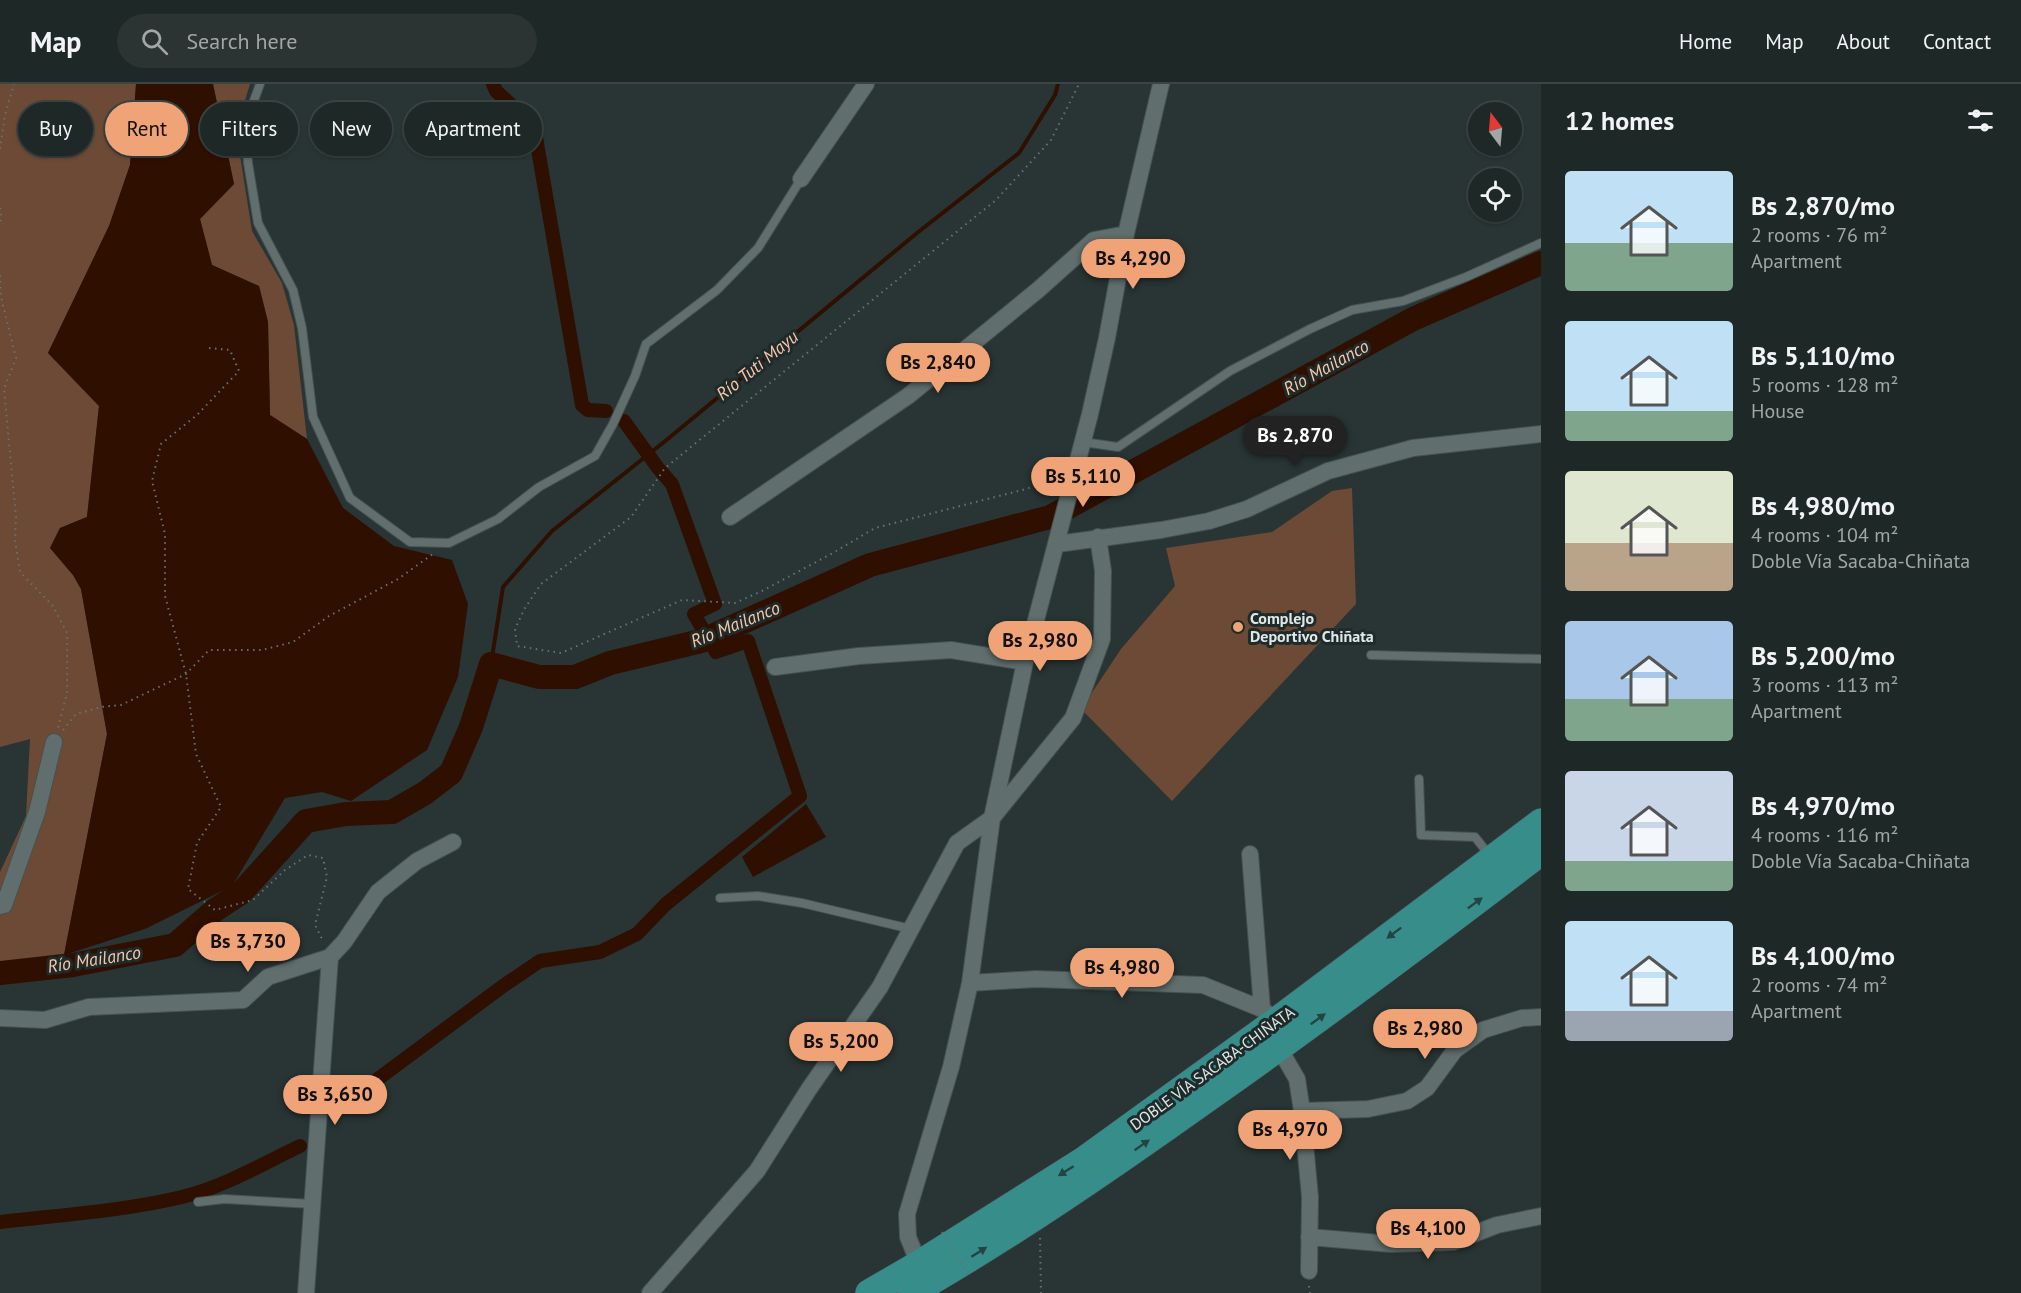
<!DOCTYPE html>
<html lang="en">
<head>
<meta charset="utf-8">
<style>
	:root { --surface:#1e2827; --page:#2b3433; --text:#f1f3f6; --muted:#a1a6a7; --line:#3c4444; --accent:#efa376 }
	body { margin:0; font-family:"PT Sans",sans-serif; background:var(--page); color:var(--text); height:100vh; display:flex; flex-direction:column; font-size:22px; white-space:nowrap }
	* { box-sizing:border-box; margin:0 }
	p { font-size:20px; color:var(--muted) }
	.icon { flex:none; width:33px; height:33px; fill:none; stroke:currentColor; stroke-width:2; stroke-linecap:round; stroke-linejoin:round }
	.map { position:relative; flex:1; overflow:hidden }
	.drawer { display:flex; flex-direction:column; background:var(--surface); width:480px }
	.drawer>* { flex:none }
	.banner { position:absolute; left:18px; top:18px; width:570px; height:54px; display:flex; gap:12px }
	.needle { width:39px; rotate:344deg }
	.tools { position:absolute; left:1468px; top:18px; display:grid; gap:12px }
	.tools a { display:grid; place-items:center; width:54px; height:54px; border-radius:50%; background:var(--surface); box-shadow:0 2px 4px #0004,0 0 0 2px var(--line); font-size:30px }
	.price { position:absolute; translate:-50% -51px; padding:0 14px; border-radius:21px; background:var(--accent); color:#111; font-size:20px; line-height:39px; filter:drop-shadow(0 2px 3px #0008) }
	.price::after { content:''; position:absolute; left:50%; top:36px; width:18px; height:14px; margin-left:-9px; background:inherit; clip-path:polygon(0 0,100% 0,50% 100%) }
	.price.on { background:#222; color:#fff }
	ul { padding:0; list-style:none }
	li { display:flex; align-items:center; gap:18px; height:150px; padding:0 24px }
	li span { display:grid; place-items:center; flex:none; width:168px; height:120px; border-radius:6px; color:#555 }
	li>.icon { margin-inline-start:auto }
	span .icon { width:72px; height:72px; fill:#fffc; stroke-width:1 }
	li b { font-size:26px }
	h2 { display:flex; justify-content:space-between; align-items:center; height:72px; padding:0 24px; font-size:26px }
	.pill { padding:0 21px; border-radius:27px; background:var(--surface); box-shadow:0 2px 4px #0004,0 0 0 2px var(--line); font-size:21px; line-height:54px }
	.pill.on { background:var(--accent); color:#111 }
	header { display:flex; align-items:center; gap:36px; box-sizing:border-box; height:84px; padding:0 30px; background:var(--surface); border-bottom:2px solid var(--line) }
	header strong { font-size:28px }
	nav { display:flex; gap:33px; margin-inline-start:auto; font-size:21px }
	.search { width:420px; height:54px; background:var(--page); display:flex; align-items:center; gap:15px; box-sizing:border-box; padding:0 21px; border-radius:33px; color:var(--muted); font-size:22px }
	main { display:flex; flex:1; min-height:0 }
	.map>svg:first-child { display:block }
	.green { fill:#6c4a35 }
	.water { fill:#2e0f00 }
	.lines { fill:none; stroke-linecap:round; stroke-linejoin:round }
	.stream { stroke:#2e0f00; stroke-width:4 }
	.canal { stroke:#2e0f00; stroke-width:14 }
	.river { stroke:#2e0f00; stroke-width:24 }
	.service-casing { stroke:#465151; stroke-width:10 }
	.minor-casing { stroke:#465151; stroke-width:18 }
	.trunk-casing { stroke:#465151; stroke-width:28 }
	.path { stroke:#677372; stroke-width:2; stroke-dasharray:1.5 4.5; stroke-linecap:butt }
	.service { stroke:#606e6d; stroke-width:8 }
	.minor { stroke:#606e6d; stroke-width:16 }
	.trunk { stroke:#378d8a; stroke-width:27 }
	.path-bridge { stroke:#677372; stroke-width:2; stroke-dasharray:1.5 4.5; stroke-linecap:butt }
	.oneway { fill:#244442 }
	.poi-dot { fill:#efa376; stroke:#1e2b2a; stroke-width:2 }
	.labels { text-anchor:middle; dominant-baseline:central; stroke-width:6; stroke-linejoin:round; paint-order:stroke }
	.poi-label { font-size:16px; font-weight:bold; fill:#dfe7e7; stroke:#1e2b2a; text-anchor:start }
	.street-label { font-size:16px; fill:#dfe7e7; stroke:#1e2b2a }
	.water-label { font-size:18px; font-style:italic; fill:#fac6a8; stroke:#1e2b2a }
</style>
</head>
<body>
<header>
<strong>Map</strong>
<div class="search"><svg class="icon" aria-label="search" viewBox="0 0 24 24"><circle cx="10" cy="10" r="6"/><path d="M15 15l6 6"/></svg>Search here</div>
<nav><a>Home</a><a>Map</a><a>About</a><a>Contact</a></nav>
</header>
<main>
<div class="map">
<svg width="1541" height="1209" viewBox="0 0 1541 1209">
	<rect width="100%" height="100%" fill="#283534"/>
	<path class="green" d="M0,0H136L130,81L109,142L48,269L99,322L87,433L60,444L50,464L73,491L81,505L107,650L64,871L0,880V788L26,732L30,655L0,663Z
		M213,0H250L236,46L252,147L282,199L294,241L307,355L270,331L268,238L259,202L212,181L200,135L234,100Z
		M1352,404L1356,520L1172,717L1081,625L1121,565L1175,502L1166,464L1272,448L1332,407Z"/>
	<path class="water" d="M136,0H213L234,100L200,135L212,181L259,202L268,238L270,331L307,355L343,424L394,462L452,476L468,520L458,593L427,666L351,717L322,708L285,714L232,802L145,845L64,871L107,650L81,505L73,491L50,464L60,444L87,433L99,322L48,269L109,142L130,81Z
		M806,720L826,753L753,793L742,773Z"/>
	<g class="lines">
		<path class="stream" d="M491,580L503,503L552,447L664,358L917,149L1019,69L1055,11L1058,0"/>
		<path class="canal" d="M493,0L496,7L534,42L582,321L588,326L606,327
			M355,1012L503,902L540,877L600,868L637,850L666,820L800,712L748,557L716,568L694,530L715,520L672,400L658,384L624,337
			M0,1138C60,1131 123,1127 182,1113C224,1103 262,1080 300,1062"/>
		<path class="river" d="M0,889L73,881L175,861L215,826L241,809L306,737L346,730L392,728L425,709L451,689L471,643L491,580L539,593H575L610,579L701,557L870,481L1050,433L1413,235L1541,179"/>
		<g class="service-casing">
			<path id="service" d="M260,0L245,41L248,79L258,139L293,206L302,244L313,333L350,414L410,458L449,459L498,435L539,403L595,372L613,340L635,292L646,260L717,206L758,164L801,95
				M1083,358L1118,363L1230,287L1310,245L1352,226L1403,217L1466,193L1541,159
				M1371,571L1541,575
				M1419,695L1421,751L1475,753L1490,772
				M720,814L758,812L802,819L911,845
				M198,1118L224,1115L312,1120"/>
		</g>
		<g class="minor-casing">
			<path id="minor" d="M801,95L866,0
				M730,433L908,312L1038,206L1094,156L1126,150
				M1057,460L1161,446L1209,437L1247,425L1328,387L1413,364L1541,350
				M775,583L859,572L951,566L1025,578
				M1250,770L1262,925
				M0,822L4,821L37,728L54,658
				M970,899L1036,895L1203,901L1262,925L1276,937
				M0,934L45,936L89,923L243,916L268,893L330,873L344,858L378,808L417,777L453,758
				M1279,964L1297,995L1302,1027L1310,1113L1309,1187
				M1302,1027L1368,1025L1407,1017L1427,1004L1455,966L1483,946L1522,934L1541,933
				M1309,1153L1391,1160L1453,1158L1497,1141L1541,1132
				M919,1180L908,1153L907,1130L951,983L970,899L992,734L1025,578L1090,330L1107,254L1126,150L1161,0
				M306,1209L330,873
				M650,1209L757,1087L809,1005L880,903L957,759L992,734L1073,634L1102,555L1103,487L1098,453"/>
		</g>
		<g class="trunk-casing">
			<path id="trunk" d="M869,1209L919,1180L1084,1076L1276,937L1541,738
				M911,1209C1014,1150 1111,1083 1208,1014C1321,935 1431,852 1541,768"/>
		</g>
		<path class="path" d="M0,65L5,31L14,0
			M0,124L1,130L0,142
			M0,191L1,213L16,274L4,305L16,433L15,456L20,488L53,522L67,549V609L58,644
			M209,264L230,266L239,287L197,331L161,360L152,397L165,450V512L186,590L196,670L221,723L197,759L188,805L215,826L253,816L285,786L308,771L323,774L327,793L315,841L323,857
			M1058,394L1026,405L875,444L831,470L762,507L735,519L682,516L561,569L517,562L515,545L525,524L541,500L631,433L665,384L996,116L1051,56L1079,0
			M63,646L76,630L101,623L121,621L186,590L209,566H262L293,558L329,532L398,495L433,470
			M1040,1154L1041,1209
			M1309,1202L1310,1209"/>
		<use href="#service" class="service"/>
		<use href="#minor" class="minor"/>
		<use href="#trunk" class="trunk"/>
		<path class="path-bridge" d="M942,1148L968,1191"/>
	</g>
	<defs><path id="oneway-solid" d="M-6-.8H1V-3.2L6.5 0L1 3.2V.8H-6Z" transform="scale(1.5)"/></defs>
	<g class="oneway">
		<use href="#oneway-solid" transform="translate(1475 819) rotate(-37)"/>
		<use href="#oneway-solid" transform="translate(1394 849) rotate(143)"/>
		<use href="#oneway-solid" transform="translate(1318 935) rotate(-36)"/>
		<use href="#oneway-solid" transform="translate(1142 1061) rotate(-35)"/>
		<use href="#oneway-solid" transform="translate(1066 1087) rotate(148)"/>
		<use href="#oneway-solid" transform="translate(979 1168) rotate(-32)"/>
	</g>
	<circle class="poi-dot" cx="1238" cy="543" r="6"/>
	<g class="labels">
		<g class="poi-label">
			<text x="1250" y="534">Complejo<tspan x="1250" dy="18">Deportivo Chiñata</tspan></text>
		</g>
		<g class="street-label">
			<text transform="translate(1212 984) rotate(-36)">DOBLE VÍA SACABA-CHIÑATA</text>
		</g>
		<g class="water-label">
			<text transform="translate(757 281) rotate(-39)">Río Tuti Mayu</text>
			<text transform="translate(1326 283) rotate(-29)">Río Mailanco</text>
			<text transform="translate(735 540) rotate(-22)">Río Mailanco</text>
			<text transform="translate(94 875) rotate(-9)">Río Mailanco</text>
		</g>
	</g>
</svg>
<div class="tools">
<a><svg class="needle" viewBox="-14 -14 28 28"><path d="M0-13l5 13h-10z" fill="#e53935"/><path d="M0 13l5-13h-10z" fill="#a1a6a7"/></svg></a>
<a><svg class="icon" aria-label="locate" viewBox="0 0 24 24"><circle cx="12" cy="12" r="6"/><path d="M12 2v4M12 18v4M2 12h4M18 12h4"/></svg></a>
</div>
<b class="price" style="left:1133px;top:206px">Bs 4,290</b>
<b class="price" style="left:938px;top:310px">Bs 2,840</b>
<b class="price on" style="left:1295px;top:383px">Bs 2,870</b>
<b class="price" style="left:1083px;top:424px">Bs 5,110</b>
<b class="price" style="left:1040px;top:588px">Bs 2,980</b>
<b class="price" style="left:248px;top:889px">Bs 3,730</b>
<b class="price" style="left:1122px;top:915px">Bs 4,980</b>
<b class="price" style="left:1425px;top:976px">Bs 2,980</b>
<b class="price" style="left:841px;top:989px">Bs 5,200</b>
<b class="price" style="left:335px;top:1042px">Bs 3,650</b>
<b class="price" style="left:1290px;top:1077px">Bs 4,970</b>
<b class="price" style="left:1428px;top:1176px">Bs 4,100</b>
<div class="banner">
<a class="pill">Buy</a>
<a class="pill on">Rent</a>
<a class="pill">Filters</a>
<a class="pill">New</a>
<a class="pill">Apartment</a>
</div>
</div>
<section class="drawer">
<h2>12 homes<svg class="icon" aria-label="filters" viewBox="0 0 24 24"><path d="M4 7h16M4 17h16"/><circle cx="9" cy="7" r="2"/><circle cx="15" cy="17" r="2"/></svg></h2>
<ul>
<li><span style="background:linear-gradient(#bfe0f5 60%,#7fa58c 0)"><svg class="icon" aria-label="home" viewBox="0 0 24 24"><path d="M3 11l9-7 9 7M6 9v11h12V9"/></svg></span><div><b>Bs 2,870/mo</b><p>2 rooms · 76 m²</p><p>Apartment</p></div></li>
<li><span style="background:linear-gradient(#bfe0f5 75%,#7fa58c 0)"><svg class="icon" aria-label="home" viewBox="0 0 24 24"><path d="M3 11l9-7 9 7M6 9v11h12V9"/></svg></span><div><b>Bs 5,110/mo</b><p>5 rooms · 128 m²</p><p>House</p></div></li>
<li><span style="background:linear-gradient(#dfe7d0 60%,#b9a48a 0)"><svg class="icon" aria-label="home" viewBox="0 0 24 24"><path d="M3 11l9-7 9 7M6 9v11h12V9"/></svg></span><div><b>Bs 4,980/mo</b><p>4 rooms · 104 m²</p><p>Doble Vía Sacaba-Chiñata</p></div></li>
<li><span style="background:linear-gradient(#a9c7e8 65%,#7fa58c 0)"><svg class="icon" aria-label="home" viewBox="0 0 24 24"><path d="M3 11l9-7 9 7M6 9v11h12V9"/></svg></span><div><b>Bs 5,200/mo</b><p>3 rooms · 113 m²</p><p>Apartment</p></div></li>
<li><span style="background:linear-gradient(#c9d6e8 75%,#7fa58c 0)"><svg class="icon" aria-label="home" viewBox="0 0 24 24"><path d="M3 11l9-7 9 7M6 9v11h12V9"/></svg></span><div><b>Bs 4,970/mo</b><p>4 rooms · 116 m²</p><p>Doble Vía Sacaba-Chiñata</p></div></li>
<li><span style="background:linear-gradient(#bfe0f5 75%,#9aa5b1 0)"><svg class="icon" aria-label="home" viewBox="0 0 24 24"><path d="M3 11l9-7 9 7M6 9v11h12V9"/></svg></span><div><b>Bs 4,100/mo</b><p>2 rooms · 74 m²</p><p>Apartment</p></div></li>
</ul>
</section>
</main>
</body>
</html>
